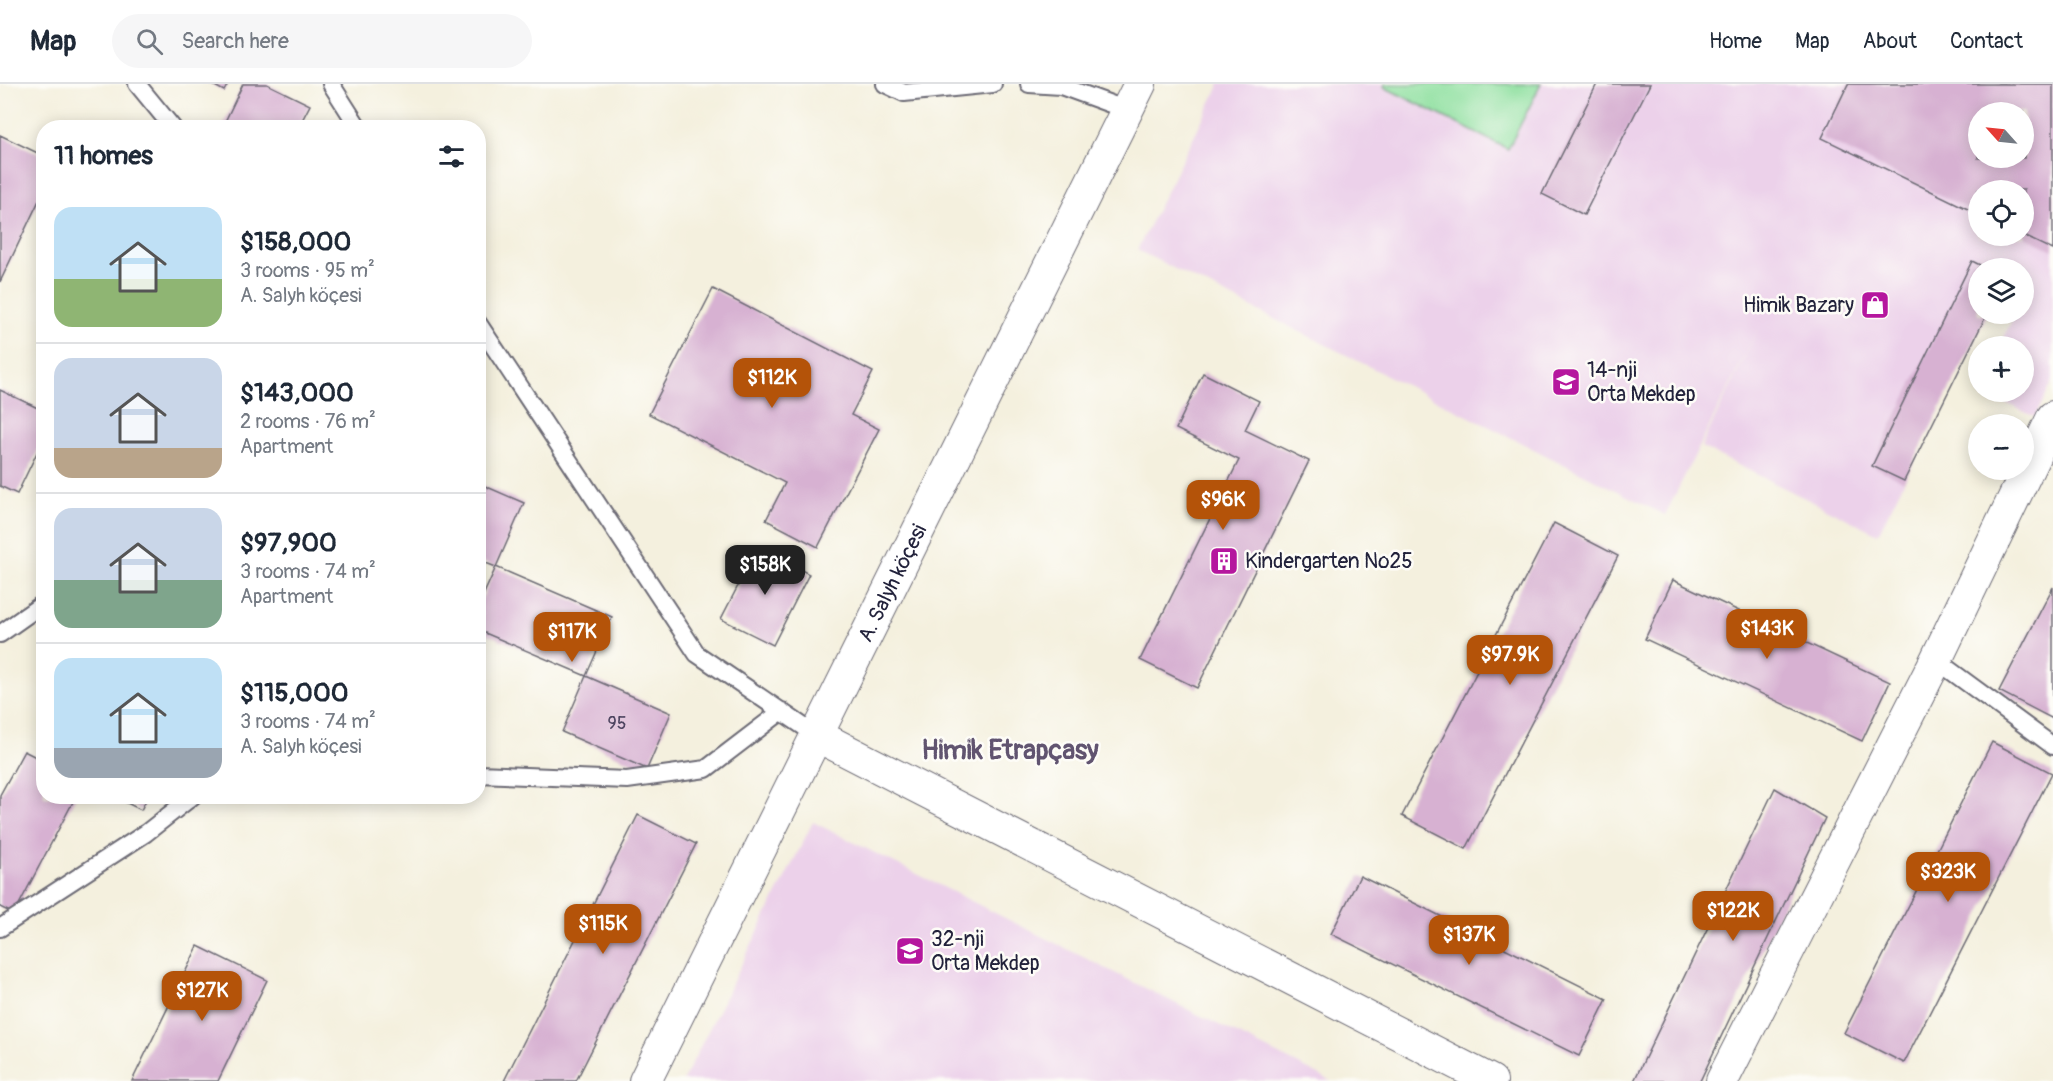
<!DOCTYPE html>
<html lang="en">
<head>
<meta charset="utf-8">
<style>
	:root { --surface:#fff; --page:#f6f6f7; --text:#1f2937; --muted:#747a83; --line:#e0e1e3; --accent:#b45309 }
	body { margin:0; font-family:Pangolin,sans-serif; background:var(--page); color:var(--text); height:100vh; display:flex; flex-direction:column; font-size:22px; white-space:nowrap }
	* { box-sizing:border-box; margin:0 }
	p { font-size:20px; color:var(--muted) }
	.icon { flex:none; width:33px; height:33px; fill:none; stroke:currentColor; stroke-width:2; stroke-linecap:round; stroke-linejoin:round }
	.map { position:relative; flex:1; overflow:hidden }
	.panel { position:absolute; left:36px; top:36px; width:450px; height:684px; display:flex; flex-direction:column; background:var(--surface); border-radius:24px; box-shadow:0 3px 15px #0003 }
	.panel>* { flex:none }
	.needle { width:39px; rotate:297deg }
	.tools { position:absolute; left:1968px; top:18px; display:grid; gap:12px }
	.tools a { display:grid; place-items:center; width:66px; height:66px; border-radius:50%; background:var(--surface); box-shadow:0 3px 15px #0003; font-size:30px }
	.price { position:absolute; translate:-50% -51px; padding:0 14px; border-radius:12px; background:var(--accent); color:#fff; font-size:20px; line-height:39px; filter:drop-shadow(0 2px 3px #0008) }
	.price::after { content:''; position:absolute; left:50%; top:36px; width:18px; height:14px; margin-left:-9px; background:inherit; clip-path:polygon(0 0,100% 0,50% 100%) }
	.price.current { background:#222; color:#fff }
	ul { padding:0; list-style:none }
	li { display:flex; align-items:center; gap:18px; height:150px; padding:0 18px }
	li+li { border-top:2px solid var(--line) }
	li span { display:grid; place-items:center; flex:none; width:168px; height:120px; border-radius:18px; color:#555 }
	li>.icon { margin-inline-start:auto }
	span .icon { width:72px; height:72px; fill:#fffc; stroke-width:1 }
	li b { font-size:26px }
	h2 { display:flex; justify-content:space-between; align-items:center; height:72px; padding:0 18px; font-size:26px }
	header { display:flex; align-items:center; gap:36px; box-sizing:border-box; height:84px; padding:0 30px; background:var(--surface); border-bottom:2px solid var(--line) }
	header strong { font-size:28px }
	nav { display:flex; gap:33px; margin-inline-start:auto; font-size:21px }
	.search { width:420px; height:54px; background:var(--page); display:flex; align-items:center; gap:15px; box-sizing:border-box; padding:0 21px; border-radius:33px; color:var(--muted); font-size:22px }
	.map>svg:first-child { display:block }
	.built { fill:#ecd1ea; fill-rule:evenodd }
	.green { fill:#8fe0a0; stroke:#58816e; stroke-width:1.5 }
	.building { fill:#d7b1d2; fill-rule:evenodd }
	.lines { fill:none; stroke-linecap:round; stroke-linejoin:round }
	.service-casing { stroke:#6c6a74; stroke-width:20 }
	.minor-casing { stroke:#6c6a74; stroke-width:34 }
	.service { stroke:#fff; stroke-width:16 }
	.minor { stroke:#fff; stroke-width:32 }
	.labels { text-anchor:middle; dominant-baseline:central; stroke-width:5; stroke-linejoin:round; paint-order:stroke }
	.number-label { font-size:18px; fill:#4f4661 }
	.poi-label { font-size:21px; fill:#22223b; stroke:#fdfcf7; text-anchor:start }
	.street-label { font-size:21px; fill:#22223b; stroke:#fdfcf7 }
	.district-label { font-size:27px; font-weight:bold; fill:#615470; stroke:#fdfcf7 }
</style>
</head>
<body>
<header>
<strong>Map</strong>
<div class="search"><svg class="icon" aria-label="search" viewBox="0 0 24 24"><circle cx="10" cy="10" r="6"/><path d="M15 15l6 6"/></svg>Search here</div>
<nav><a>Home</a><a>Map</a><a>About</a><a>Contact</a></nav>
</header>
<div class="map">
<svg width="2053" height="997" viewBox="0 0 2053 997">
	<rect width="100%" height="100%" fill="#fdfcf7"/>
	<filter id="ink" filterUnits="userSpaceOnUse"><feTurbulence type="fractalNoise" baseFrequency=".0167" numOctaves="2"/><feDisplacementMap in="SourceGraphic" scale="12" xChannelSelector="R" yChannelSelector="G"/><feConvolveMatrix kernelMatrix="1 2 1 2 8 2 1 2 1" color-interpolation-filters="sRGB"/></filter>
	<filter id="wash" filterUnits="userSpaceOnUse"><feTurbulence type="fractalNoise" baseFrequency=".008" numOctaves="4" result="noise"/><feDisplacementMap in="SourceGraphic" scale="24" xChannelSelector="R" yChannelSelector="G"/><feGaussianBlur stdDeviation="1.35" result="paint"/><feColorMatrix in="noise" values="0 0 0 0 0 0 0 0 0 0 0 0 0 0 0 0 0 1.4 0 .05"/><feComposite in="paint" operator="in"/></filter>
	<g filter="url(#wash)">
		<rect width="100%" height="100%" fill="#f4f0de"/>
		<path class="built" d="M1220,0H2053V297L2035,333L1983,308H2024V262H1999L2015,230H2024V212L2027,205L2024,203V184H1978V230H1987L1878,450L1701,363L1761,239L1665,431L1137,166ZM1978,28H2024V74H1978ZM1978,106H2024V152H1978Z
			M813,738L1331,997H683Z"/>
		<path class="green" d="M1385,0H1541L1508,65L1384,3Z"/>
		<g id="blocks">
			<path class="building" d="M211,0H228L224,7Z
				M243,0H267L310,21L298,44H222Z
				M1597,0H1650L1584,131L1542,110Z
				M1848,0H2053V166L2024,152V106H1978V130L1822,54ZM1978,28H2024V74H1978Z
				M0,51L44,72V106L0,198Z
				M1972,177L1986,184H1978V230H1987L1904,397L1872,382Z
				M713,205L873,288L851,331L879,345L818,463L766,436L785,399L649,330Z
				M1203,289L1259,317L1245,346L1309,377L1197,604L1140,576L1239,376L1176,345Z
				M0,306L44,327V354L17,410L0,402Z
				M478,399L524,419L496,483L478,476Z
				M1554,439L1618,472L1466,765L1402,732Z
				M758,463L809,490L773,561L721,535Z
				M496,483L612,533L586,592L671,629L647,685L562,648L586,592L478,546V523Z
				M1673,496L1890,598L1862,657L1645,555Z
				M2053,503V635L1999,607Z
				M1992,658L2052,689L1904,979L1844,949Z
				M24,667L44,677V712H76L14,830L0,823V711Z
				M1775,704L1825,734L1700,997H1634Z
				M113,712H148L141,726Z
				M638,731L696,760L576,997H504Z
				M1360,792L1607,915L1579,972L1331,850Z
				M198,862L267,896L218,997H132Z"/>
		</g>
	</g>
	<g filter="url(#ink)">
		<use href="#blocks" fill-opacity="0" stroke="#6c6a74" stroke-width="1.5"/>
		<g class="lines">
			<g class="service-casing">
				<path id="service" d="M137,0L173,44
					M331,0L359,44
					M885,0L904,9L993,0
					M1029,0L1061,2L1127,26
					M478,239L697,570L816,651
					M0,550L44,519
					M1936,576L2053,662
					M478,690L627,696L706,685L782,627
					M0,844L146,749L193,712"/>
			</g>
			<g class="minor-casing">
				<g id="minor">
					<path d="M816,651L1491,997"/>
					<path id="s1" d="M645,997L1140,0"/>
					<path d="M1722,997L1936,576L2053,333"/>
				</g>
			</g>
			<use href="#service" class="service"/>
			<use href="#minor" class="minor"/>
		</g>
	</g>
	<defs>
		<g id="shop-square" transform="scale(1.5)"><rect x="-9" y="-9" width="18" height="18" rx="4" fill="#b5179e" stroke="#fdfcf7"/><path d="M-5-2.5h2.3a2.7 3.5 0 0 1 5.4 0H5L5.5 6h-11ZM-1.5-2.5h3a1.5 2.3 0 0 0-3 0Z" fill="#fff"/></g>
		<g id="school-square" transform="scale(1.5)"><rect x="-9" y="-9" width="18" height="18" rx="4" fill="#b5179e" stroke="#fdfcf7"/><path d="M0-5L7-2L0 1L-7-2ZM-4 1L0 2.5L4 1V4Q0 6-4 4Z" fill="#fff"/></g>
		<g id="building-square" transform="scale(1.5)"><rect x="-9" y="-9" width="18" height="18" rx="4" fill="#b5179e" stroke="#fdfcf7"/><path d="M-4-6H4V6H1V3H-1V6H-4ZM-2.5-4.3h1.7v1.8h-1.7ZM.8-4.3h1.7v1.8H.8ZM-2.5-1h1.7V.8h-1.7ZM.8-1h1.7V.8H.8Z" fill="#fff"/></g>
	</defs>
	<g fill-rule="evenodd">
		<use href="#shop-square" x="1875" y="221"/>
		<use href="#school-square" x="1566" y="298"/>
		<use href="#building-square" x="1224" y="477"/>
		<use href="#school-square" x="910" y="867"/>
	</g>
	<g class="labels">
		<g class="number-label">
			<text x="617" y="639">95</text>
		</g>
		<g class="poi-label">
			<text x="1854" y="221" text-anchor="end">Himik Bazary</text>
			<text x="1587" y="286">14-nji<tspan x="1587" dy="24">Orta Mekdep</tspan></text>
			<text x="1245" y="477">Kindergarten №25</text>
			<text x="931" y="855">32-nji<tspan x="931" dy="24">Orta Mekdep</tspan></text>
		</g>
		<g class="street-label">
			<text stroke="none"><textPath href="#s1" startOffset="556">A. Salyh köçesi</textPath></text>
		</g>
		<g class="district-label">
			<text x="1010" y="666">Himik Etrapçasy</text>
		</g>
	</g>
</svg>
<div class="tools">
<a><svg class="needle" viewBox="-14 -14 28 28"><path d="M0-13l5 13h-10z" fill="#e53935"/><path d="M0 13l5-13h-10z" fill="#747a83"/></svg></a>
<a><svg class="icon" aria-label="locate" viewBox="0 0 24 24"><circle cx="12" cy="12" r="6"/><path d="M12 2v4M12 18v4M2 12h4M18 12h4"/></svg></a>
<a><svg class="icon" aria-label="layers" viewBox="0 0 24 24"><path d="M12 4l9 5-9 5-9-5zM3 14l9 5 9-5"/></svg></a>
<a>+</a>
<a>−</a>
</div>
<b class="price" style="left:772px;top:325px">$112K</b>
<b class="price" style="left:1223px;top:447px">$96K</b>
<b class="price current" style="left:765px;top:512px">$158K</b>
<b class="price" style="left:1767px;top:576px">$143K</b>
<b class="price" style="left:572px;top:579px">$117K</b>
<b class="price" style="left:1510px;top:602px">$97.9K</b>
<b class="price" style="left:1948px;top:819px">$323K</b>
<b class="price" style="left:1733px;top:858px">$122K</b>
<b class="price" style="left:603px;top:871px">$115K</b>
<b class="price" style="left:1469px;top:882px">$137K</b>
<b class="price" style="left:202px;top:938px">$127K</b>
<section class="panel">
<h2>11 homes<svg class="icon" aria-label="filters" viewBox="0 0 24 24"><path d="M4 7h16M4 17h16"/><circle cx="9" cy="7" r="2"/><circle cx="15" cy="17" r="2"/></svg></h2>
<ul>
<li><span style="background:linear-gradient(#bfe0f5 60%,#8fb573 0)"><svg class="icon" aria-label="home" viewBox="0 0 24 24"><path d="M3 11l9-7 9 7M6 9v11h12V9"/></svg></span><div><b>$158,000</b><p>3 rooms · 95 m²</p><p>A. Salyh köçesi</p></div></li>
<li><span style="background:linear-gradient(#c9d6e8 75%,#b9a48a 0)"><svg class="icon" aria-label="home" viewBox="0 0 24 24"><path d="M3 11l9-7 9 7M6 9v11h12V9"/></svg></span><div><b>$143,000</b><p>2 rooms · 76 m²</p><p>Apartment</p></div></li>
<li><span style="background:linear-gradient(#c9d6e8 60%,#7fa58c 0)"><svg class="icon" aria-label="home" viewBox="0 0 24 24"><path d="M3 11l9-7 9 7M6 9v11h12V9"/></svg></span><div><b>$97,900</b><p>3 rooms · 74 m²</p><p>Apartment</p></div></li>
<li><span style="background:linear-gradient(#bfe0f5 75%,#9aa5b1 0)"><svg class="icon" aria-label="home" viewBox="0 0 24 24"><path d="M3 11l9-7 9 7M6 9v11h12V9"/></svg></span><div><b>$115,000</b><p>3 rooms · 74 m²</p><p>A. Salyh köçesi</p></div></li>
</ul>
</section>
</div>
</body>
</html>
